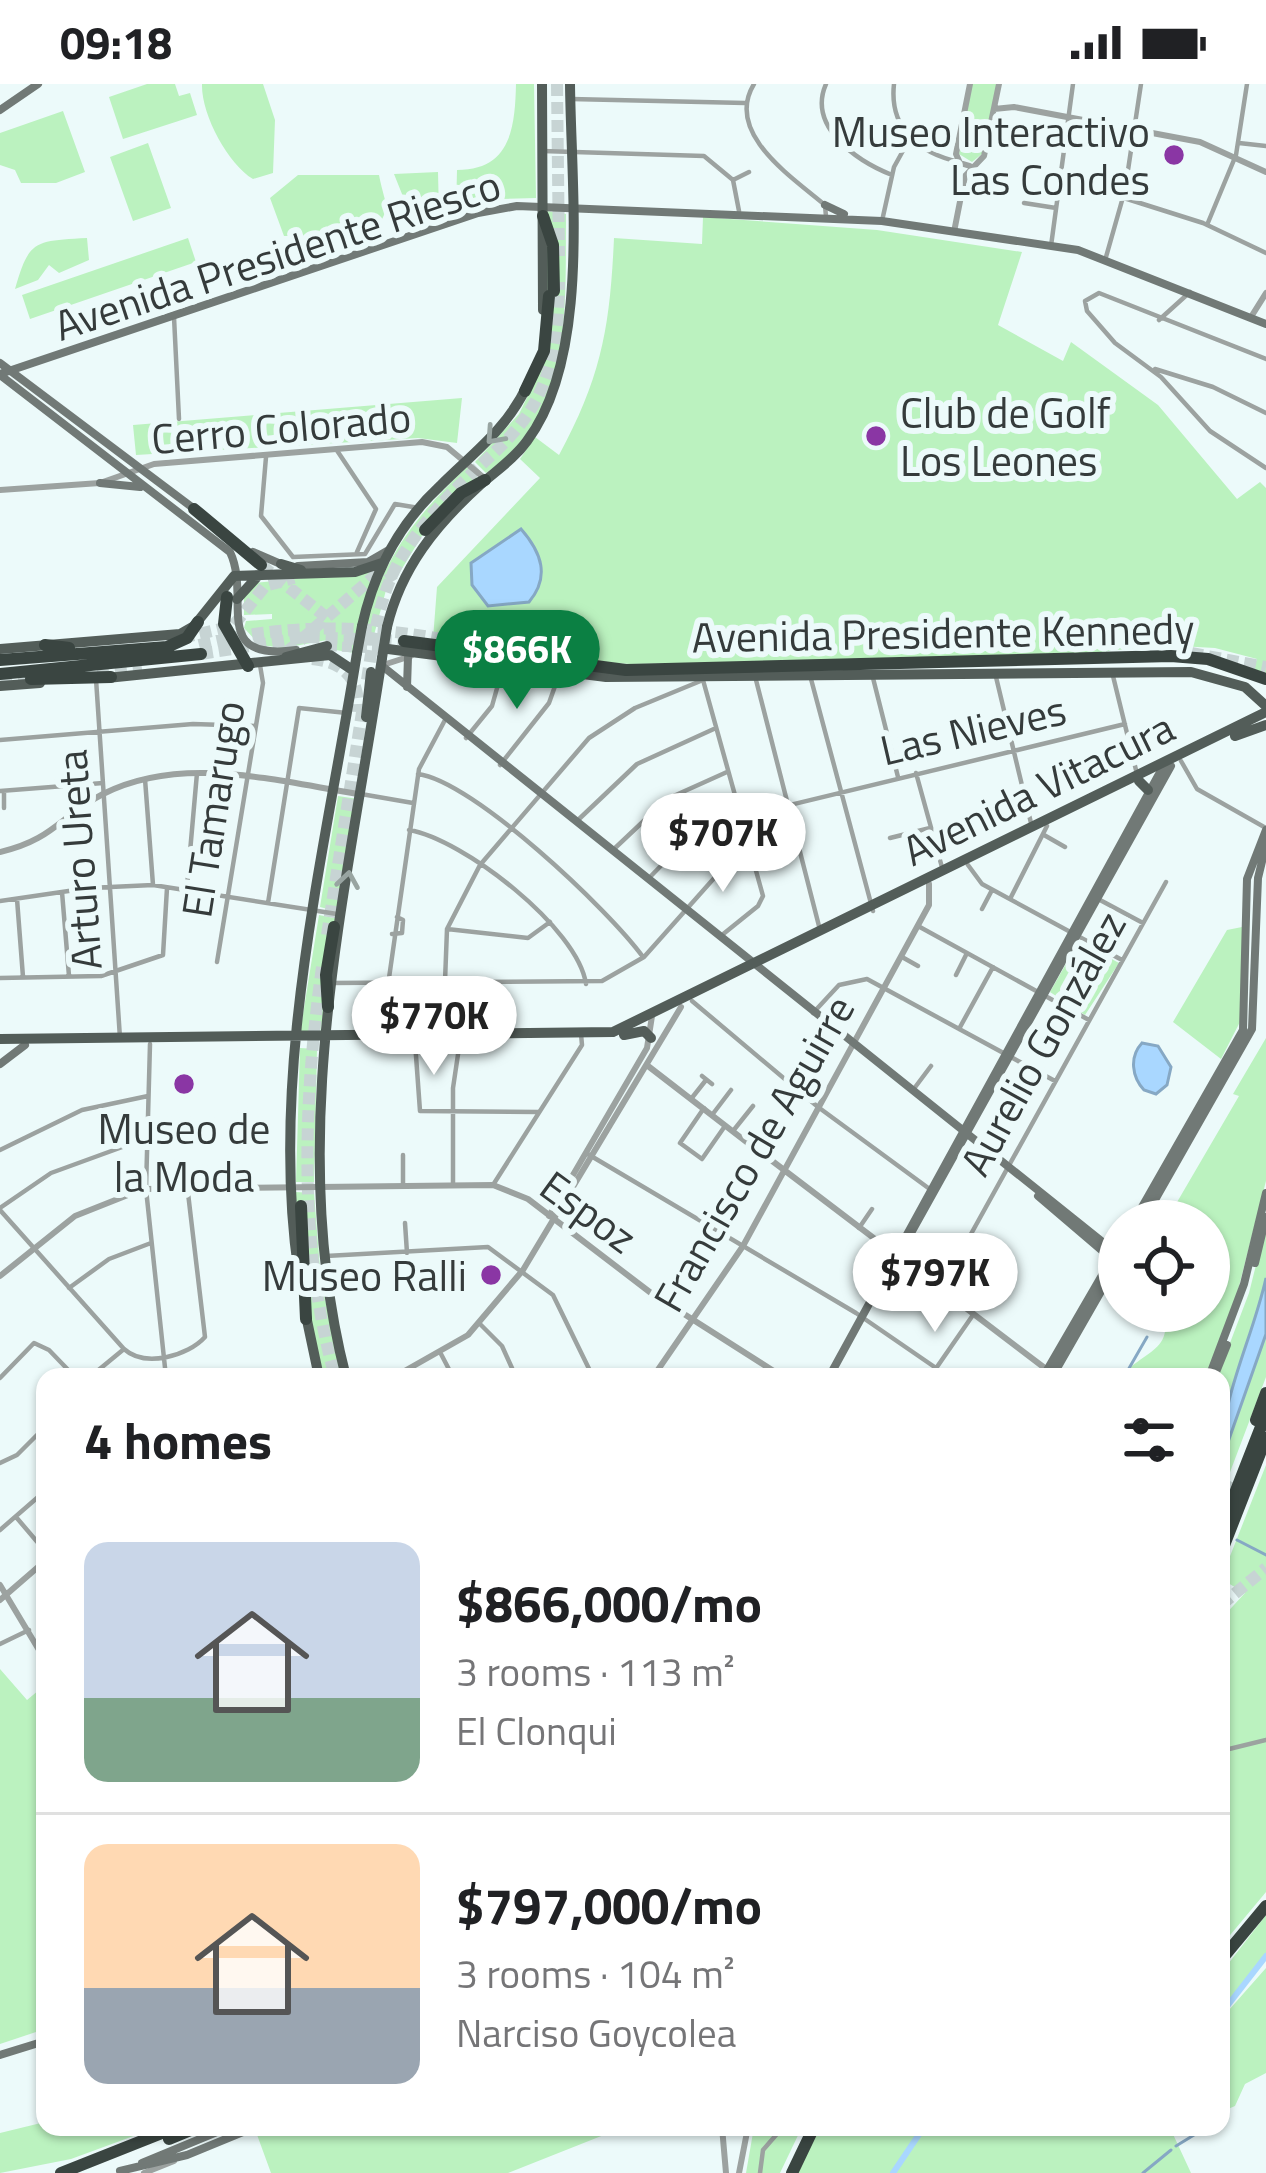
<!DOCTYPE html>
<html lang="en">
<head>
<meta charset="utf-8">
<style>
	:root { --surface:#fff; --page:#f2f2f2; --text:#202124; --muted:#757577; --line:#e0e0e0; --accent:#0b8043 }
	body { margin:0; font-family:"Titillium Web",sans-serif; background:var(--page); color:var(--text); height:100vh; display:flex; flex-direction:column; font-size:45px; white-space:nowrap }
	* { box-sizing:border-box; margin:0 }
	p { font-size:39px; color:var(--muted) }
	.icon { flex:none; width:66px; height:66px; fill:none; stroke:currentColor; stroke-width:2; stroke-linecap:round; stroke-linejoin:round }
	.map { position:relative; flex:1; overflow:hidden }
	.sheet { position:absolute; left:36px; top:1284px; width:1194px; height:768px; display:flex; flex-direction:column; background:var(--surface); border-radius:24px; box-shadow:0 3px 9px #0004 }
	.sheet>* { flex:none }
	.controls { position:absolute; left:1098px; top:1116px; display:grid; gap:24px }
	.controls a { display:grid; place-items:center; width:132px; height:132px; border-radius:50%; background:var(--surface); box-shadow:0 3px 9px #0004; font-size:60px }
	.price { position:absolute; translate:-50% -102px; padding:0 27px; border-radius:42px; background:#fff; color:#222; font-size:39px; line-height:78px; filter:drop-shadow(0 3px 6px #0008) }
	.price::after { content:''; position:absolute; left:50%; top:72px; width:36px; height:27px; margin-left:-18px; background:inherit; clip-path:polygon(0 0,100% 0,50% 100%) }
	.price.on { background:var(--accent); color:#fff }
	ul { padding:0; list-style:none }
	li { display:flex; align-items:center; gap:36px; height:300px; padding:0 48px }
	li+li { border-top:3px solid var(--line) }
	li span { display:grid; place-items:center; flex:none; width:336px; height:240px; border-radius:24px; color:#555 }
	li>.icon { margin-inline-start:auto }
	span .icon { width:144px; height:144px; fill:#fffc; stroke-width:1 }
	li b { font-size:51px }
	h2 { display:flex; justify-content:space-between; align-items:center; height:144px; padding:0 48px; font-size:51px }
	.status { display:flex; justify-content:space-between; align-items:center; height:84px; padding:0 60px; background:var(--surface); direction:ltr }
	.status svg { height:33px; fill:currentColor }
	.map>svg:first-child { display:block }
	.green { fill:#bbf2bf }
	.water { fill:#a9d7ff; stroke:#86a8c4; stroke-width:3 }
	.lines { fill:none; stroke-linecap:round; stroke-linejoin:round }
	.stream { stroke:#86a8c4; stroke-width:3 }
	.canal { stroke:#a9d7ff; stroke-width:6 }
	.primary-tunnel { stroke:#c7d4d4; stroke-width:10; stroke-dasharray:10 5; stroke-linecap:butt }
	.motorway-tunnel { stroke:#c7d4d4; stroke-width:12; stroke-dasharray:12 6; stroke-linecap:butt }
	.minor { stroke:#9ca2a0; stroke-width:4.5 }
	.tertiary { stroke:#9ca2a0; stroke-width:6 }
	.secondary { stroke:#717976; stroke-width:8 }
	.primary { stroke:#535d59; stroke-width:10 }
	.motorway { stroke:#3a4541; stroke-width:12 }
	.primary-bridge { stroke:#535d59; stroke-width:10 }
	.oneway { stroke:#98a4a1 }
	.poi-dot { fill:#8a36a4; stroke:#ecfafa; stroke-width:4.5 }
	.labels { text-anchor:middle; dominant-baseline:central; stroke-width:12; stroke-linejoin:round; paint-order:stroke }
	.poi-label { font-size:42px; fill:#353b3b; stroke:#ecfafa; text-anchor:end }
	.street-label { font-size:42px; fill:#353b3b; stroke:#ecfafa }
</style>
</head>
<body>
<div class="status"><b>09:18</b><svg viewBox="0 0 49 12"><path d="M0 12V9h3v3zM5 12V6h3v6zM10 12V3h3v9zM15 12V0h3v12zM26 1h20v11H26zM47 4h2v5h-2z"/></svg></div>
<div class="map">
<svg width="1266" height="2089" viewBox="0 0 1266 2089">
	<rect width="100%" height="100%" fill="#ecfafa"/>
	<path class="green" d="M147,0H175L179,12L190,9L197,31L123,55L109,13Z
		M202,0H263L275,36L273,89L253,95C228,80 201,30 202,0Z
		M516,0H534L536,114L502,115L456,129L457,86C511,86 515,43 516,0Z
		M972,0H997L982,70L972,78L959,70Z
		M63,27L85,88L56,99H21L15,86L0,81V49Z
		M148,59L171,124L133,137L110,73Z
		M438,88L439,131L405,142L404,115L394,90Z
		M298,91H379C386,127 393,120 371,152H284L270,114Z
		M546,127L566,130C565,224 574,328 486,389L475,378L519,330L539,289Z
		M703,133L877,146L1022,168L998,241L1063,277L1071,258L1158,321L1237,415L1260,398L1266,404V589L1253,585L1257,575L1215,564L1161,561L1048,574L630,580L545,574L433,555L437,503L540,394L520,375L535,353L559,371C602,292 610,242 614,154L702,160Z
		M87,154L89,176L59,189L49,181L38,196L15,205C29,156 34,157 87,154Z
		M188,154L196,178L30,235L22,211Z
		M462,314L457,359L418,354L136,371L133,341Z
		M467,383L477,394L421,443L425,447L395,496L389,495L374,551L364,550C379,479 415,432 467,383Z
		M375,487L354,569L330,565L327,556L284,564L260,561L244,544L246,537L272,535V530L244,531V510L254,499Z
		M338,712L358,715L339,828L320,823Z
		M319,831L339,835L320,949H300Z
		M1242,843V934L1221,975L1173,938L1227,846Z
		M1079,857L1119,879L1085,931L1050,908Z
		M1266,954V1097L1238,1206L1206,1293H1122C1136,1270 1177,1267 1162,1229L1143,1227H1209V1137H1166L1239,1012L1233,1010Z
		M300,964L317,965L314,1098H296Z
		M295,1108L314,1109L321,1197L342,1293H323L309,1228L305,1122V1184Z
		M1266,1141V1293L1221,1412L1223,1302L1217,1293L1249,1209Z
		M1266,1381V1808L1221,1862V1535L1245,1509L1221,1495Z
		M0,1585L27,1616L45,1601V1945L0,1960Z
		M1266,1831V1869L1221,1929V1889Z
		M1266,1884V1989L1245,2000L1235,2022L1221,2028V1935Z
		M45,2038V2043H158L71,2075L0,2089V2049Z
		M269,2043H624L508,2089H271L256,2048Z
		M754,2043H802L780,2089H746Z
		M820,2043H1177L1172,2048L1191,2089H797Z"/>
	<path class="water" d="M521,445C542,469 550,493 529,518L488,522L472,501L471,479Z
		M1142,959L1158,962L1171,983L1167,1001L1156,1010L1144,1006C1132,993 1129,973 1142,959Z
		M1266,1194V1250L1221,1378C1221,1311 1252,1257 1266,1194Z"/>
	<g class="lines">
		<path class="stream" d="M1124,1293L1147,1253
			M1237,1456L1266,1471
			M1176,2062L1207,2043
			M1143,2089L1171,2066"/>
		<path class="canal" d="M1221,1930L1266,1872
			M893,2089L924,2043"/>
		<path class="primary-tunnel" d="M375,482L387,487L394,498
			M327,562L388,565"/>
		<path class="motorway-tunnel" d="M557,0L559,172
			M261,481L331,537
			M182,554L233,542L265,502L294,494
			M199,561C292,538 377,540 471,561
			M287,568L380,487
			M1191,569L1266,583
			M201,570L306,553L404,557
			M312,575C345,578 360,596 358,628
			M97,589L142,585
			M0,596L41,593
			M367,596C374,550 380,505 406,466C482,350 558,367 559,198
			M327,851L363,622
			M322,883C303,1019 298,1160 335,1293
			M1221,1426L1235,1396
			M1221,1521L1266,1484"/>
		<path class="minor" d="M754,0C724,49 792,93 825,121L826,133
			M826,0C807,43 857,77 892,91
			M894,0C889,45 919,69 959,78
			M571,15L745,19
			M1239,59L1266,62
			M542,67L704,72L733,96L739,127
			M733,96L749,88
			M1124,114L1203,139L1266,169
			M1024,119L1056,124
			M882,137L894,83L910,54
			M1207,141L1236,71L1247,0
			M1051,162L1073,0
			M1106,173L1125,106L1141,0
			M174,233L179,335
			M1159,236L1190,208
			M1266,275L1099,209L1085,217L1087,227L1115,259L1161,293L1210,347L1266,384
			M1155,285L1213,303L1266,329
			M336,365L376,425L357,468
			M266,373L261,432L293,473L365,470L395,420L419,424
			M1113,592L1136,686
			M996,593L1031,739
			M873,594L898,693
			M96,595L120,954
			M811,595L873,827
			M756,596L820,846
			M466,654L492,622L503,583
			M0,656L193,640L256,642
			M1181,677L1197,705L1266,744
			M500,681L549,619L560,588
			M916,689L943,787
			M418,690C473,697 609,826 643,873
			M145,695L153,801
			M0,707L103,699
			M4,707V724
			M361,710L413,719
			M578,736L637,680L716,644
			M409,746C463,755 578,844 586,900
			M1044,751L1065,763
			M890,754L930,744
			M614,765L667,715L727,688
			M968,781L982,800L1122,876
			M650,793L688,754L724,737L1125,640
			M187,802L197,689
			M62,808L69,892
			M17,815L23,893
			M1010,815L1047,742
			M1100,816L1143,839
			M0,817L89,804L153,801L337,830
			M268,819L299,624L347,629
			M982,825L992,806
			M918,842L1089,936
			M447,845L528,854L550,838
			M392,850L402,849L403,836L397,833
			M902,873L918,882
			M217,878L263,599L260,581
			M956,891L967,869
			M0,894L101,892L163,871L167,804
			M331,899L602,897L644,873L716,792L752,776
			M388,901L419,685L445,636
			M692,917L818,1023L931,1106
			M813,929L839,901L867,895L1055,997
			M959,945L993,883
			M443,950L447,845L480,781L589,654L635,624L703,596L763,812L758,822L722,851
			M415,958L420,1027L538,1028
			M150,960L146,1105L166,1293
			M702,992L712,1000
			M913,1006L931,982
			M691,1015L706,996
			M704,1024L680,1059L702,1075L725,1042
			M712,1031L731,1006
			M766,1044L778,1053
			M733,1047L753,1022
			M0,1066L82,1026L148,1012
			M758,1066L772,1048
			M586,1069L856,1229L936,1284
			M403,1100V1071
			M453,1100V1004L460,957
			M493,1101L582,961L581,950
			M0,1124L51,1089L147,1054
			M0,1126L124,1265C145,1284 188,1272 205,1253L188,1109
			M405,1139L407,1169
			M859,1144L872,1125
			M971,1150L1166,798
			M326,1172L488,1163L553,1211L593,1293
			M69,1204L109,1175L151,1159
			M480,1240L502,1262L516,1293
			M441,1270L453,1293
			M90,1293L124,1265
			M930,1293L973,1231
			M0,1294L34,1259L49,1266L75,1293
			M0,1379L17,1371L45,1343
			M16,1433L45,1467
			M0,1446L45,1407
			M0,1560L29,1546
			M1221,1667L1266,1656
			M760,2089L763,2066L783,2043"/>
		<path class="tertiary" d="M970,0L956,70L960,79L970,82
			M994,25L1014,23L1200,58L1266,88
			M965,92L984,72L999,0
			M954,148L965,92
			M1251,233L1266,209
			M0,406L100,399L154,380L422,358L447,363L483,393
			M383,581L411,572
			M0,768C53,756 60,732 103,710C182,670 276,697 358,710
			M648,982L766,1073
			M767,1073L1050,1288
			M549,1132L647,964L652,932
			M0,1192L75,1132L143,1105L493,1101L528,1115L651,1209L783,1293
			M394,1293L468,1251L523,1186L681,923
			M653,1293L743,1162L929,821V800
			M0,1501L45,1576
			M0,1516L45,1477
			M722,2043L726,2089
			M144,2089L174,2077
			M739,2089L748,2043"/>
		<path class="secondary" d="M0,26L38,0
			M825,121L844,130
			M0,279L197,427
			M0,290L478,129L517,122L882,137L1078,166L1266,240
			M0,291L230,468C252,514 209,578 296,566
			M100,399L140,403
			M253,468L283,481
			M298,482L368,478L387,467
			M381,581L1119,1171
			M407,603L408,573
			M0,980L25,961
			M1038,1112L1113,1176
			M1134,1137L1243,946L1247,795L1266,746
			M1143,1137L1252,945L1258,794L1266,761
			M1255,1179L1266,1133
			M877,1210L1171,682
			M829,1293L1164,681
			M1043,1293L1119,1162
			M1052,1293L1119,1176
			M1209,1293L1244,1200L1266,1109
			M1214,1293L1227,1261
			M0,1971L45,1957
			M142,2079L229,2043
			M120,2087L187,2071L255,2043"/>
		<path class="primary" d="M542,0L543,226
			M281,480L301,486
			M237,515L257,493
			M362,542C374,488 399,440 440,402C473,369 506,346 527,302
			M387,543C401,484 436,441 480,401C497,386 514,375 527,357C591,272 571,104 570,0
			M0,565L180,550L194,542L234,492L355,488L382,479
			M388,565L606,593L1191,588L1245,603L1266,622
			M286,573L327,562
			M107,594L330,571L354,587
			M0,602L40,599
			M366,633L371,588
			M1235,652L1266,641
			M1139,697L1148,706
			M624,951L644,947L651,954
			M0,955L613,948L1266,628
			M299,1191C268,989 325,769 357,569
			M305,1227L319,1293
			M346,1293C284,1054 346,812 382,574"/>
		<path class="motorway" d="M543,132L553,161L554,207
			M525,307L544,267L549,212
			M194,425L261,481
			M425,446L461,409L485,396
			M227,513L224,540L248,582
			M404,557L626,586L1171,572L1208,575L1266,595
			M45,561L69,564
			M0,576L167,563L187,554L198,538
			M0,590L201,570
			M31,595L111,593
			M328,923L326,891L334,843
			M301,1122L306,1235
			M1256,1336L1266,1309
			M1221,1445L1266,1330
			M1221,1469L1266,1354
			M1221,1876L1266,1822
			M169,2055L198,2043
			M61,2089L177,2043
			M792,2089L814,2043"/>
		<path class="primary-bridge" d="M357,569L362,542
			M382,574L387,543"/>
	</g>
	<defs><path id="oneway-chevron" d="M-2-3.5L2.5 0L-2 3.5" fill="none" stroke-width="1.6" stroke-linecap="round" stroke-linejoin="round" transform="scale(3)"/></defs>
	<g class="oneway">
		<use href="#oneway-chevron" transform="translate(494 352) rotate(132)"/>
		<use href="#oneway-chevron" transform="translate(348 796) rotate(-81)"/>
	</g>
	<g class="poi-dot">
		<circle cx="1174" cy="71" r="12"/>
		<circle cx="876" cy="352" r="12"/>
		<circle cx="184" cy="1000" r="12"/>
		<circle cx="491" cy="1191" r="12"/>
	</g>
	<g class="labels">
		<g class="poi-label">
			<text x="1150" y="47">Museo Interactivo<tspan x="1150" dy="48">Las Condes</tspan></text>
			<text x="900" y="328" text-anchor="start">Club de Golf<tspan x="900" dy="48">Los Leones</tspan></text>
			<text x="184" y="1044" text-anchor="middle">Museo de<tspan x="184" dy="48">la Moda</tspan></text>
			<text x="467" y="1191">Museo Ralli</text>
		</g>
		<g class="street-label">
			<text transform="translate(277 170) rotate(-18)">Avenida Presidente Riesco</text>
			<text transform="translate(281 343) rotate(-5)">Cerro Colorado</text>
			<text transform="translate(943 548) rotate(-1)">Avenida Presidente Kennedy</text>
			<text transform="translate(973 645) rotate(-13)">Las Nieves</text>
			<text transform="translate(1038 704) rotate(-26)">Avenida Vitacura</text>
			<text transform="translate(212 725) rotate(-81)">El Tamarugo</text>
			<text transform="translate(78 776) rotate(-94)">Arturo Ureta</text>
			<text transform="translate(1042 959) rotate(-61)">Aurelio González</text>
			<text transform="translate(753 1069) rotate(-60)">Francisco de Aguirre</text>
			<text transform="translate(589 1127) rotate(36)">Espoz</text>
		</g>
	</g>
</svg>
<div class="controls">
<a><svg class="icon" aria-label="locate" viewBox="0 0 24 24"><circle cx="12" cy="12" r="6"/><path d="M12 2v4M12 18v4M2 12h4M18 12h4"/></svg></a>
</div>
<b class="price on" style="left:517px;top:628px">$866K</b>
<b class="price" style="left:723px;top:811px">$707K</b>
<b class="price" style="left:434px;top:994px">$770K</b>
<b class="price" style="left:935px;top:1251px">$797K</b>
<section class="sheet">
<h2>4 homes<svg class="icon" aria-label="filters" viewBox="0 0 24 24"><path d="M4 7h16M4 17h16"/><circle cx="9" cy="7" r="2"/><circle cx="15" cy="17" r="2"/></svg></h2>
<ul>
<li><span style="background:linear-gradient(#c9d6e8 65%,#7fa58c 0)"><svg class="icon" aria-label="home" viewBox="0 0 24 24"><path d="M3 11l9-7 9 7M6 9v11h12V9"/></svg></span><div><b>$866,000/mo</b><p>3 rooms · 113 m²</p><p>El Clonqui</p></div></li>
<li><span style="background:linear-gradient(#ffd9b3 60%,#9aa5b1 0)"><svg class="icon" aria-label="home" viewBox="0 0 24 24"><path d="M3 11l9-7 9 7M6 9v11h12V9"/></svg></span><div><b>$797,000/mo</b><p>3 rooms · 104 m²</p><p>Narciso Goycolea</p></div></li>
</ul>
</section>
</div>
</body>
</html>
